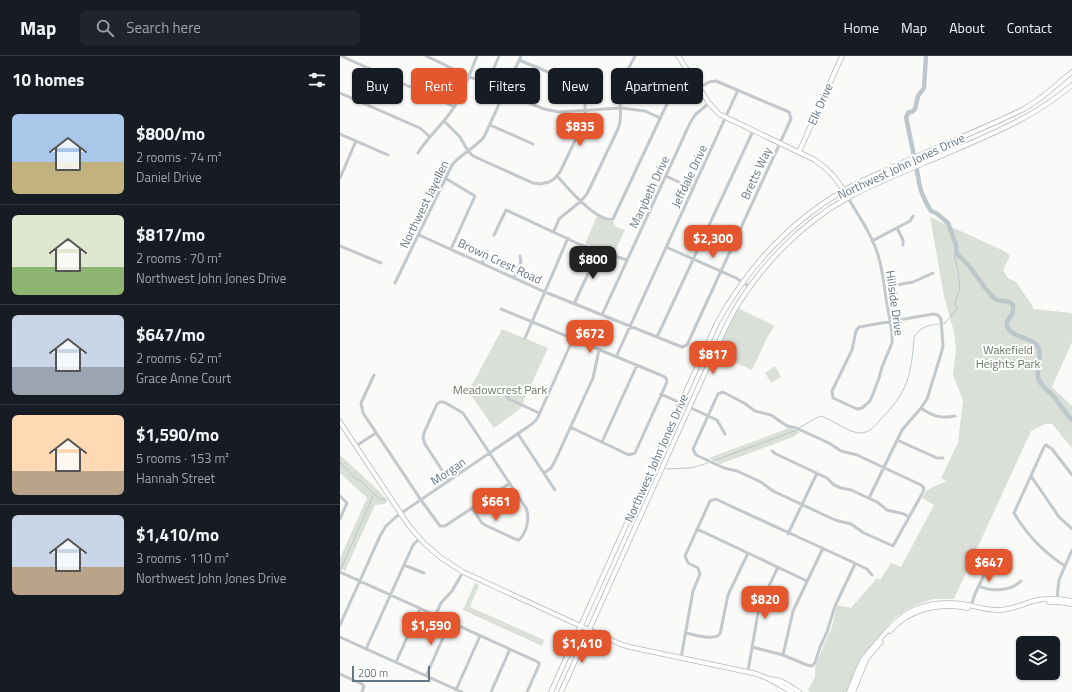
<!DOCTYPE html>
<html lang="en">
<head>
<meta charset="utf-8">
<style>
	:root { --surface:#171b24; --page:#20242c; --text:#f1f3f6; --muted:#9ea1a6; --line:#363941; --accent:#e4572e }
	body { margin:0; font-family:"Titillium Web",sans-serif; background:var(--page); color:var(--text); height:100vh; display:flex; flex-direction:column; font-size:15px; white-space:nowrap }
	* { box-sizing:border-box; margin:0 }
	p { font-size:13px; color:var(--muted) }
	.icon { flex:none; width:22px; height:22px; fill:none; stroke:currentColor; stroke-width:2; stroke-linecap:round; stroke-linejoin:round }
	.map { position:relative; flex:1; overflow:hidden }
	.details { display:flex; flex-direction:column; background:var(--surface); width:340px }
	.details>* { flex:none }
	.guide { position:absolute; left:12px; top:12px; width:380px; height:36px; display:flex; gap:8px }
	.fabs { position:absolute; left:676px; top:580px; display:grid; gap:8px }
	.fabs a { display:grid; place-items:center; width:44px; height:44px; border-radius:6px; background:var(--surface); box-shadow:0 1px 3px #0004; font-size:20px }
	.scale { position:absolute; left:12px; bottom:10px; width:78px; box-sizing:border-box; padding-left:4px; border:2px solid #657683; border-top:0; font-size:11px; line-height:14px; white-space:nowrap; color:#657683; -webkit-text-stroke:3px #fff; paint-order:stroke }
	.price { position:absolute; translate:-50% -34px; padding:0 9px; border-radius:8px; background:var(--accent); color:#fff; font-size:13px; line-height:26px; filter:drop-shadow(0 1px 2px #0008) }
	.price::after { content:''; position:absolute; left:50%; top:24px; width:12px; height:9px; margin-left:-6px; background:inherit; clip-path:polygon(0 0,100% 0,50% 100%) }
	.price.current { background:#222; color:#fff }
	ul { padding:0; list-style:none }
	li { display:flex; align-items:center; gap:12px; height:100px; padding:0 12px }
	li+li { border-top:1px solid var(--line) }
	li span { display:grid; place-items:center; flex:none; width:112px; height:80px; border-radius:6px; color:#555 }
	li>.icon { margin-inline-start:auto }
	span .icon { width:48px; height:48px; fill:#fffc; stroke-width:1 }
	li b { font-size:17px }
	h2 { display:flex; justify-content:space-between; align-items:center; height:48px; padding:0 12px; font-size:17px }
	.tag { padding:0 14px; border-radius:6px; background:var(--surface); box-shadow:0 1px 3px #0004; font-size:14px; line-height:36px }
	.tag.current { background:var(--accent); color:#fff }
	header { display:flex; align-items:center; gap:24px; box-sizing:border-box; height:56px; padding:0 20px; background:var(--surface); border-bottom:1px solid var(--line) }
	header strong { font-size:19px }
	nav { display:flex; gap:22px; margin-inline-start:auto; font-size:14px }
	.search { width:280px; height:36px; background:var(--page); display:flex; align-items:center; gap:10px; box-sizing:border-box; padding:0 14px; border-radius:6px; color:var(--muted); font-size:15px }
	main { display:flex; flex:1; min-height:0 }
	.map>svg:first-child { display:block }
	.green { fill:#dadfd7 }
	.lines { fill:none; stroke-linecap:round; stroke-linejoin:round }
	.stream { stroke:#bbc7cb; stroke-width:1 }
	.river { stroke:#bbc7cb; stroke-width:4.5 }
	.secondary-casing { stroke:#b3babf; stroke-width:5.5 }
	.street { stroke:#c3c8cc; stroke-width:3 }
	.secondary { stroke:#fff; stroke-width:4 }
	.labels { text-anchor:middle; dominant-baseline:central; stroke-width:4; stroke-linejoin:round; paint-order:stroke }
	.street-label { font-size:12px; fill:#657683; stroke:#fff }
	.park-label { font-size:12px; fill:#687a64; stroke:#fff }
</style>
</head>
<body>
<header>
<strong>Map</strong>
<div class="search"><svg class="icon" aria-label="search" viewBox="0 0 24 24"><circle cx="10" cy="10" r="6"/><path d="M15 15l6 6"/></svg>Search here</div>
<nav><a>Home</a><a>Map</a><a>About</a><a>Contact</a></nav>
</header>
<main>
<section class="details">
<h2>10 homes<svg class="icon" aria-label="filters" viewBox="0 0 24 24"><path d="M4 7h16M4 17h16"/><circle cx="9" cy="7" r="2"/><circle cx="15" cy="17" r="2"/></svg></h2>
<ul>
<li><span style="background:linear-gradient(#a9c7e8 60%,#c2b280 0)"><svg class="icon" aria-label="home" viewBox="0 0 24 24"><path d="M3 11l9-7 9 7M6 9v11h12V9"/></svg></span><div><b>$800/mo</b><p>2 rooms · 74 m²</p><p>Daniel Drive</p></div></li>
<li><span style="background:linear-gradient(#dfe7d0 65%,#8fb573 0)"><svg class="icon" aria-label="home" viewBox="0 0 24 24"><path d="M3 11l9-7 9 7M6 9v11h12V9"/></svg></span><div><b>$817/mo</b><p>2 rooms · 70 m²</p><p>Northwest John Jones Drive</p></div></li>
<li><span style="background:linear-gradient(#c9d6e8 65%,#9aa5b1 0)"><svg class="icon" aria-label="home" viewBox="0 0 24 24"><path d="M3 11l9-7 9 7M6 9v11h12V9"/></svg></span><div><b>$647/mo</b><p>2 rooms · 62 m²</p><p>Grace Anne Court</p></div></li>
<li><span style="background:linear-gradient(#ffd9b3 70%,#b9a48a 0)"><svg class="icon" aria-label="home" viewBox="0 0 24 24"><path d="M3 11l9-7 9 7M6 9v11h12V9"/></svg></span><div><b>$1,590/mo</b><p>5 rooms · 153 m²</p><p>Hannah Street</p></div></li>
<li><span style="background:linear-gradient(#c9d6e8 65%,#b9a48a 0)"><svg class="icon" aria-label="home" viewBox="0 0 24 24"><path d="M3 11l9-7 9 7M6 9v11h12V9"/></svg></span><div><b>$1,410/mo</b><p>3 rooms · 110 m²</p><p>Northwest John Jones Drive</p></div></li>
</ul>
</section>
<div class="map">
<svg width="732" height="636" viewBox="0 0 732 636">
	<rect width="100%" height="100%" fill="#fafaf8"/>
	<path class="green" d="M257,160L268,165H273L276,171L285,174L274,197L245,188Z
		M590,161L664,195L670,200L663,214L668,222L676,226L692,249L693,253L732,257V286L712,331L732,350V392L712,368H705L691,375L614,543H595L583,546L568,553L556,561L521,601L506,636H470L468,634L475,621V612L483,591L492,571L497,549L511,552L537,522L540,524L551,507L561,511L594,449L582,442L587,434L606,425L601,422L618,387L623,344L613,319L616,295L614,276L604,240Z
		M398,252L433,269L434,271L427,282L412,314L375,298Z
		M162,273L208,292L180,353L154,372L133,342L127,338Z
		M435,310L441,321L431,327L425,317Z
		M449,372L460,376L453,381L380,408L369,402Z
		M0,399L38,434L47,444L45,448L35,449L5,515L0,513V502L27,442L0,417Z
		M135,527L139,529L130,551L204,584L202,590L123,554Z"/>
	<g class="lines">
		<path class="stream" d="M459,372L476,362L481,360C494,364 506,376 520,377C529,377 535,370 540,364C568,335 571,321 574,282C580,269 592,269 605,267L617,253V250L615,249C615,243 617,241 619,236C621,230 617,206 614,200L617,196
			M373,405L457,374
			M0,406L14,421L23,427L38,442L46,444
			M326,413L351,412L368,407
			M0,515L34,438"/>
		<path class="river" d="M586,0L584,32L578,40L575,53L572,56H569L566,61L578,120C579,133 584,144 591,155L596,157L608,167L616,189L617,199C630,205 641,231 654,242C659,247 668,243 673,249C673,252 673,256 672,258C670,262 666,265 667,269C669,282 694,281 698,291C703,301 696,311 698,321C700,331 710,335 715,342C721,350 726,357 732,364"/>
		<g class="secondary-casing">
			<path id="secondary" d="M338,0L369,47L379,58L475,104C490,114 500,126 508,142
				M459,96L502,0
				M0,366L69,470L84,487L100,501L123,516L280,588L290,591L417,618L429,623L452,636
				M709,546H718L732,548
				M550,575C569,553 599,546 628,552
				M429,623C441,623 450,630 459,636
				M211,636L377,267C408,211 448,167 503,135C516,127 529,122 542,116C589,94 637,76 684,53L702,41L732,16
				M221,636L377,290C382,278 388,266 394,255C421,209 462,167 509,141C543,123 581,109 617,93C659,75 697,59 732,29
				M509,636C513,626 517,615 522,605C527,597 534,591 539,584C561,558 577,546 612,547C629,547 644,555 660,554C672,553 682,549 693,545C705,542 719,542 732,545
				M513,636L527,602L541,586"/>
		</g>
		<path class="street" d="M1,0L115,51
			M86,0L164,37L204,53L219,56L281,52L305,55L320,62
			M319,26L333,35
			M147,28L159,0
			M0,37L80,72L89,80
			M104,65L120,81L128,95L133,100L193,127L200,128L209,126L214,123L220,116L241,72L245,61V48L241,38L235,29L230,25L179,4
			M150,69L193,88
			M0,78L48,99
			M78,97C88,80 104,68 114,51C124,35 130,17 137,0
			M217,120C227,131 257,167 273,163L333,35L340,26L351,19
			M326,120L353,133
			M0,122L16,85
			M105,122L135,140L111,193
			M508,142C519,160 532,179 538,199C543,215 544,231 547,248C549,261 553,274 552,287L542,311L539,322L533,338L530,345L522,352L517,353L493,342L492,335L512,294L516,275L519,271L593,258L598,259L601,263L603,290L601,298L587,343L581,352L562,374L529,442
			M557,172L563,184V189
			M214,175L219,163L241,145L247,138L278,73C283,60 279,52 280,39C280,26 289,12 295,0
			M79,179L205,236L342,291L347,289L451,63L449,56L376,25L369,26L359,32
			M154,179L166,154L241,189L287,204
			M532,185L570,165L573,160
			M0,190L41,207
			M326,191L396,222L410,231
			M142,207L147,196
			M174,222L181,206L180,200
			M55,227L112,109C121,98 135,92 144,81L181,0
			M545,231L573,226L593,217
			M234,248L259,194
			M161,253L323,320L326,322L327,326L295,397L289,399L230,371
			M262,259L350,67L355,59L369,47
			M317,281L413,75
			M185,282L228,182
			M276,301L398,34
			M34,319L21,347L23,357L81,444L100,470H105L170,427
			M383,336L404,347L415,355L431,359L447,370L456,372L489,387L501,395L517,399L581,429L584,432L583,436L553,490L524,477L511,468L495,464L433,435L421,426L397,415L384,412L356,399L353,393L378,338Z
			M321,338L377,364L385,378
			M166,339L169,343L199,357
			M581,352C592,360 601,363 615,360
			M178,378L215,434
			M557,384L597,402H603
			M262,386L297,309
			M16,390L36,377
			M432,395L436,398L487,422L494,429L501,432L511,434L537,446L547,454L564,458L569,461
			M204,417L211,412L215,405L253,322L259,294
			M691,420L719,461L732,473
			M109,425L85,388L83,382L84,377L97,348L100,346H104L123,357L186,452C190,462 187,476 179,484L175,483L145,469L142,467L132,452
			M0,440L7,447L0,463
			M297,445L304,450
			M357,473L467,525
			M448,478L477,417
			M64,509L84,517
			M725,510C703,496 687,479 674,457L704,391L706,389L712,393L732,419
			M0,516L196,605L199,607V609L187,636
			M639,530C652,536 671,535 681,525
			M717,542L719,524L732,494
			M631,550L635,538L652,502L656,498
			M95,560L101,547L112,535L123,516
			M0,569L40,480L46,470L57,460L192,368L197,363L233,283
			M346,577C355,579 373,585 380,578L388,539L408,497
			M0,581L122,636
			M412,591L443,599L467,609L472,610L475,607L480,591L487,576L495,550L515,508
			M26,593L73,489L80,482
			M443,599L453,555L483,492
			M341,602L353,535L360,518L358,512L348,507L345,500L370,445L376,443C426,467 477,489 527,513L532,519
			M56,606L80,553
			M408,615L419,551L438,511
			M0,618L22,628L24,630L22,636
			M86,620L110,566
			M116,634L140,580
			M151,636L170,593"/>
		<use href="#secondary" class="secondary"/>
	</g>
	<g class="labels">
		<g class="street-label">
			<text transform="translate(480 48) rotate(-66)">Elk Drive</text>
			<text transform="translate(561 110) rotate(-25)">Northwest John Jones Drive</text>
			<text transform="translate(416 117) rotate(-65)">Bretts Way</text>
			<text transform="translate(349 120) rotate(-65)">Jeffdale Drive</text>
			<text transform="translate(309 136) rotate(-65)">Marybeth Drive</text>
			<text transform="translate(84 148) rotate(-64)">Northwest Jayellen</text>
			<text transform="translate(160 205) rotate(25)">Brown Crest Road</text>
			<text transform="translate(555 247) rotate(82)">Hillside Drive</text>
			<text transform="translate(316 402) rotate(-66)">Northwest John Jones Drive</text>
			<text transform="translate(108 415) rotate(-34)">Morgan</text>
		</g>
		<g class="park-label">
			<text x="668" y="293">Wakefield<tspan x="668" dy="14">Heights Park</tspan></text>
			<text x="160" y="333">Meadowcrest Park</text>
		</g>
	</g>
</svg>
<div class="fabs">
<a><svg class="icon" aria-label="layers" viewBox="0 0 24 24"><path d="M12 4l9 5-9 5-9-5zM3 14l9 5 9-5"/></svg></a>
</div>
<div class="scale">200 m</div>
<b class="price" style="left:240px;top:91px">$835</b>
<b class="price" style="left:373px;top:203px">$2,300</b>
<b class="price current" style="left:253px;top:224px">$800</b>
<b class="price" style="left:250px;top:298px">$672</b>
<b class="price" style="left:373px;top:319px">$817</b>
<b class="price" style="left:156px;top:466px">$661</b>
<b class="price" style="left:649px;top:527px">$647</b>
<b class="price" style="left:425px;top:564px">$820</b>
<b class="price" style="left:91px;top:590px">$1,590</b>
<b class="price" style="left:242px;top:608px">$1,410</b>
<div class="guide">
<a class="tag">Buy</a>
<a class="tag current">Rent</a>
<a class="tag">Filters</a>
<a class="tag">New</a>
<a class="tag">Apartment</a>
</div>
</div>
</main>
</body>
</html>
